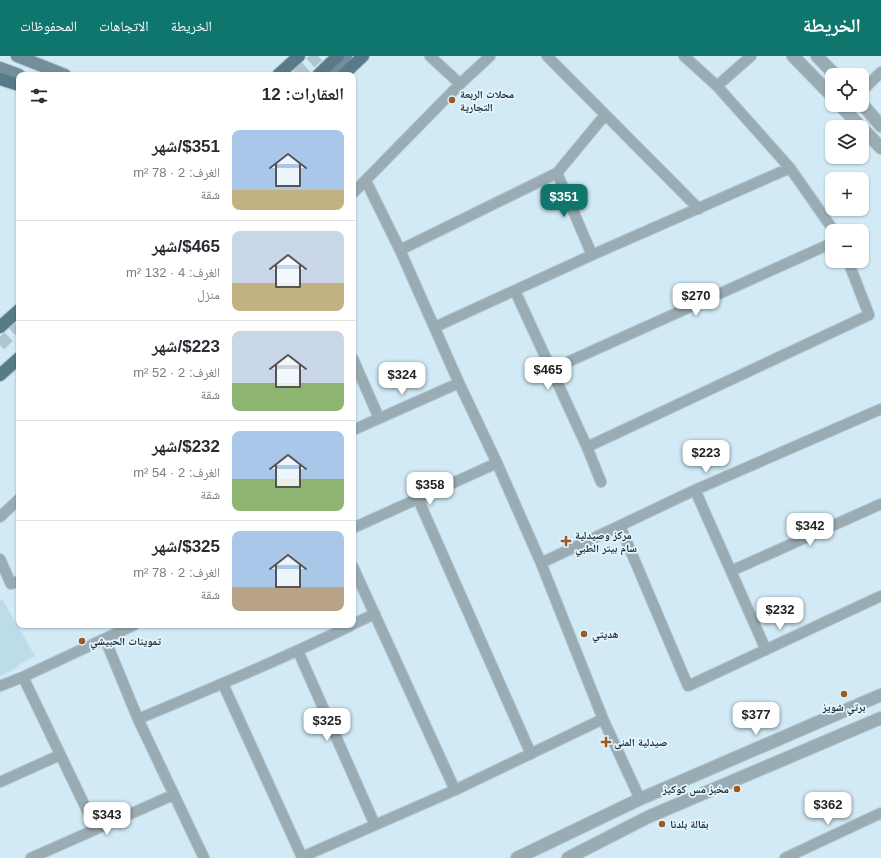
<!DOCTYPE html>
<html lang="ar">
<head>
<meta charset="utf-8">
<style>
	:root { --surface:#fff; --page:#f7f7f7; --text:#2b2b33; --muted:#7c7c81; --line:#e1e1e2; --accent:#0f766e }
	body { margin:0; font-family:Helvetica,"Noto Naskh Arabic",sans-serif; background:var(--page); color:var(--text); direction:rtl; height:100vh; display:flex; flex-direction:column; font-size:15px; white-space:nowrap }
	* { box-sizing:border-box; margin:0 }
	p { font-size:13px; color:var(--muted) }
	.icon { flex:none; width:22px; height:22px; fill:none; stroke:currentColor; stroke-width:2; stroke-linecap:round; stroke-linejoin:round }
	.map { position:relative; flex:1; overflow:hidden; direction:ltr }
	.panel { position:absolute; left:16px; top:16px; width:340px; height:556px; display:flex; flex-direction:column; background:var(--surface); border-radius:8px; box-shadow:0 1px 3px #0004; direction:rtl }
	.panel>* { flex:none }
	.fabs { position:absolute; left:825px; top:12px; display:grid; gap:8px }
	.fabs a { display:grid; place-items:center; width:44px; height:44px; border-radius:8px; background:var(--surface); box-shadow:0 1px 3px #0004; font-size:20px }
	.price { position:absolute; translate:-50% -34px; padding:0 9px; border-radius:8px; background:#fff; color:#222; font-size:13px; line-height:26px; filter:drop-shadow(0 1px 2px #0008) }
	.price::after { content:''; position:absolute; left:50%; top:24px; width:12px; height:9px; margin-left:-6px; background:inherit; clip-path:polygon(0 0,100% 0,50% 100%) }
	.price.selected { background:var(--accent); color:#fff }
	ul { padding:0; list-style:none }
	li { display:flex; align-items:center; gap:12px; height:100px; padding:0 12px }
	li+li { border-top:1px solid var(--line) }
	li span { display:grid; place-items:center; flex:none; width:112px; height:80px; border-radius:8px; color:#555 }
	li>.icon { margin-inline-start:auto }
	span .icon { width:48px; height:48px; fill:#fffc; stroke-width:1 }
	li b { font-size:17px }
	h2 { display:flex; justify-content:space-between; align-items:center; height:48px; padding:0 12px; font-size:17px }
	header { display:flex; align-items:center; gap:24px; box-sizing:border-box; height:56px; padding:0 20px; background:var(--accent); color:#fff }
	header strong { font-size:19px }
	nav { display:flex; gap:22px; margin-inline-start:auto; font-size:14px }
	.map>svg:first-child { display:block }
	.built { fill:#bcdcea }
	.lines { fill:none; stroke-linecap:round; stroke-linejoin:round }
	.primary-tunnel { stroke:#afc5cf; stroke-width:12; stroke-dasharray:12 6; stroke-linecap:butt }
	.minor-casing { stroke:#afc5cf; stroke-width:12 }
	.tertiary-casing { stroke:#afc5cf; stroke-width:14 }
	.secondary-casing { stroke:#afc5cf; stroke-width:14 }
	.primary-casing { stroke:#afc5cf; stroke-width:14 }
	.minor { stroke:#99abb3; stroke-width:10 }
	.tertiary { stroke:#99abb3; stroke-width:12 }
	.secondary { stroke:#738f9b; stroke-width:12 }
	.primary { stroke:#587a89; stroke-width:12 }
	.poi-dot { fill:#9a5925; stroke:#e3f6ff; stroke-width:1.5 }
	.labels { text-anchor:middle; dominant-baseline:central; stroke-width:3.5; stroke-linejoin:round; paint-order:stroke }
	.poi-label { font-size:11px; font-weight:bold; fill:#273135; stroke:#e3f6ff; text-anchor:start }
</style>
</head>
<body>
<header>
<strong>الخريطة</strong>
<nav><a>الخريطة</a><a>الاتجاهات</a><a>المحفوظات</a></nav>
</header>
<div class="map">
<svg width="881" height="802" viewBox="0 0 881 802">
	<rect width="100%" height="100%" fill="#d1eaf5"/>
	<path class="built" d="M2,543L35,600L20,608L15,613L0,620V545Z"/>
	<g class="lines">
		<path class="primary-tunnel" d="M297,19L318,0
			M0,289L19,271"/>
		<g class="minor-casing">
			<path id="minor" d="M430,0L460,28
				M547,0L699,153
				M684,0L717,30L790,112L834,175
				M717,30L751,0
				M862,35L881,16
				M557,117L592,199
				M366,125L400,194L459,327L497,407L541,507L603,663L640,743
				M353,137L460,28L490,0
				M400,194L557,117L605,59
				M515,235L587,391L601,426
				M435,271L592,199L790,112
				M353,303L379,362
				M550,314L832,187
				M353,374L459,327
				M587,391L869,259L848,205
				M695,434L766,594
				M418,443L531,698
				M0,461L19,443
				M620,470L688,630L881,540
				M353,472L497,407
				M0,503L11,528L19,525
				M541,507L695,434L881,353
				M353,511L455,734
				M731,515L881,448
				M353,568L375,558
				M105,583L138,663L204,802
				M298,595L375,769
				M23,621L96,773
				M223,628L302,801L455,734L603,663
				M0,630L23,621L134,569
				M138,663C210,633 282,603 352,569
				M0,726L60,699
				M31,802L173,739
				M785,802L881,757"/>
		</g>
		<g class="tertiary-casing">
			<path id="tertiary" d="M793,0L832,40
				M817,0L835,19
				M862,48L881,70
				M840,49L861,71
				M862,72L881,92
				M517,802L640,743L881,639
				M568,802L648,761L881,662"/>
		</g>
		<g class="secondary-casing">
			<path id="secondary" d="M17,0L65,19
				M0,12L19,19
				M327,19L346,0"/>
		</g>
		<g class="primary-casing">
			<path id="primary" d="M278,19L299,0
				M318,19L338,0
				M343,19L363,0
				M0,23L19,29
				M0,271L19,254
				M0,319L19,302"/>
		</g>
		<use href="#minor" class="minor"/>
		<use href="#tertiary" class="tertiary"/>
		<use href="#secondary" class="secondary"/>
		<use href="#primary" class="primary"/>
	</g>
	<g class="poi-dot">
		<circle cx="452" cy="44" r="4"/>
		<path d="M564 479h4v4h4v4h-4v4h-4v-4h-4v-4h4z"/>
		<circle cx="584" cy="578" r="4"/>
		<circle cx="82" cy="585" r="4"/>
		<circle cx="844" cy="638" r="4"/>
		<path d="M604 680h4v4h4v4h-4v4h-4v-4h-4v-4h4z"/>
		<circle cx="737" cy="733" r="4"/>
		<circle cx="662" cy="768" r="4"/>
	</g>
	<g class="labels">
		<g class="poi-label">
			<text x="460" y="38">محلات الربعة<tspan x="460" dy="13">التجارية</tspan></text>
			<text x="575" y="479">مركز وصيدلية<tspan x="575" dy="13">سام بيتر الطبي</tspan></text>
			<text x="592" y="578">هديتي</text>
			<text x="90" y="585">تموينات الحبيشي</text>
			<text x="844" y="651" text-anchor="middle">برتي شويز</text>
			<text x="614" y="686">صيدلية المنى</text>
			<text x="729" y="733" text-anchor="end">مخبز مس كوكيز</text>
			<text x="670" y="768">بقالة بلدنا</text>
		</g>
	</g>
</svg>
<div class="fabs">
<a><svg class="icon" aria-label="locate" viewBox="0 0 24 24"><circle cx="12" cy="12" r="6"/><path d="M12 2v4M12 18v4M2 12h4M18 12h4"/></svg></a>
<a><svg class="icon" aria-label="layers" viewBox="0 0 24 24"><path d="M12 4l9 5-9 5-9-5zM3 14l9 5 9-5"/></svg></a>
<a>+</a>
<a>−</a>
</div>
<b class="price selected" style="left:564px;top:162px">$351</b>
<b class="price" style="left:696px;top:261px">$270</b>
<b class="price" style="left:548px;top:335px">$465</b>
<b class="price" style="left:402px;top:340px">$324</b>
<b class="price" style="left:706px;top:418px">$223</b>
<b class="price" style="left:430px;top:450px">$358</b>
<b class="price" style="left:810px;top:491px">$342</b>
<b class="price" style="left:780px;top:575px">$232</b>
<b class="price" style="left:756px;top:680px">$377</b>
<b class="price" style="left:327px;top:686px">$325</b>
<b class="price" style="left:828px;top:770px">$362</b>
<b class="price" style="left:107px;top:780px">$343</b>
<section class="panel">
<h2>العقارات: 12<svg class="icon" aria-label="filters" viewBox="0 0 24 24"><path d="M4 7h16M4 17h16"/><circle cx="9" cy="7" r="2"/><circle cx="15" cy="17" r="2"/></svg></h2>
<ul>
<li><span style="background:linear-gradient(#a9c7e8 75%,#c2b280 0)"><svg class="icon" aria-label="home" viewBox="0 0 24 24"><path d="M3 11l9-7 9 7M6 9v11h12V9"/></svg></span><div><b>$351/شهر</b><p>الغرف: 2 · 78 m²</p><p>شقة</p></div></li>
<li><span style="background:linear-gradient(#c9d6e8 65%,#c2b280 0)"><svg class="icon" aria-label="home" viewBox="0 0 24 24"><path d="M3 11l9-7 9 7M6 9v11h12V9"/></svg></span><div><b>$465/شهر</b><p>الغرف: 4 · 132 m²</p><p>منزل</p></div></li>
<li><span style="background:linear-gradient(#c9d6e8 65%,#8fb573 0)"><svg class="icon" aria-label="home" viewBox="0 0 24 24"><path d="M3 11l9-7 9 7M6 9v11h12V9"/></svg></span><div><b>$223/شهر</b><p>الغرف: 2 · 52 m²</p><p>شقة</p></div></li>
<li><span style="background:linear-gradient(#a9c7e8 60%,#8fb573 0)"><svg class="icon" aria-label="home" viewBox="0 0 24 24"><path d="M3 11l9-7 9 7M6 9v11h12V9"/></svg></span><div><b>$232/شهر</b><p>الغرف: 2 · 54 m²</p><p>شقة</p></div></li>
<li><span style="background:linear-gradient(#a9c7e8 70%,#b9a48a 0)"><svg class="icon" aria-label="home" viewBox="0 0 24 24"><path d="M3 11l9-7 9 7M6 9v11h12V9"/></svg></span><div><b>$325/شهر</b><p>الغرف: 2 · 78 m²</p><p>شقة</p></div></li>
</ul>
</section>
</div>
</body>
</html>
